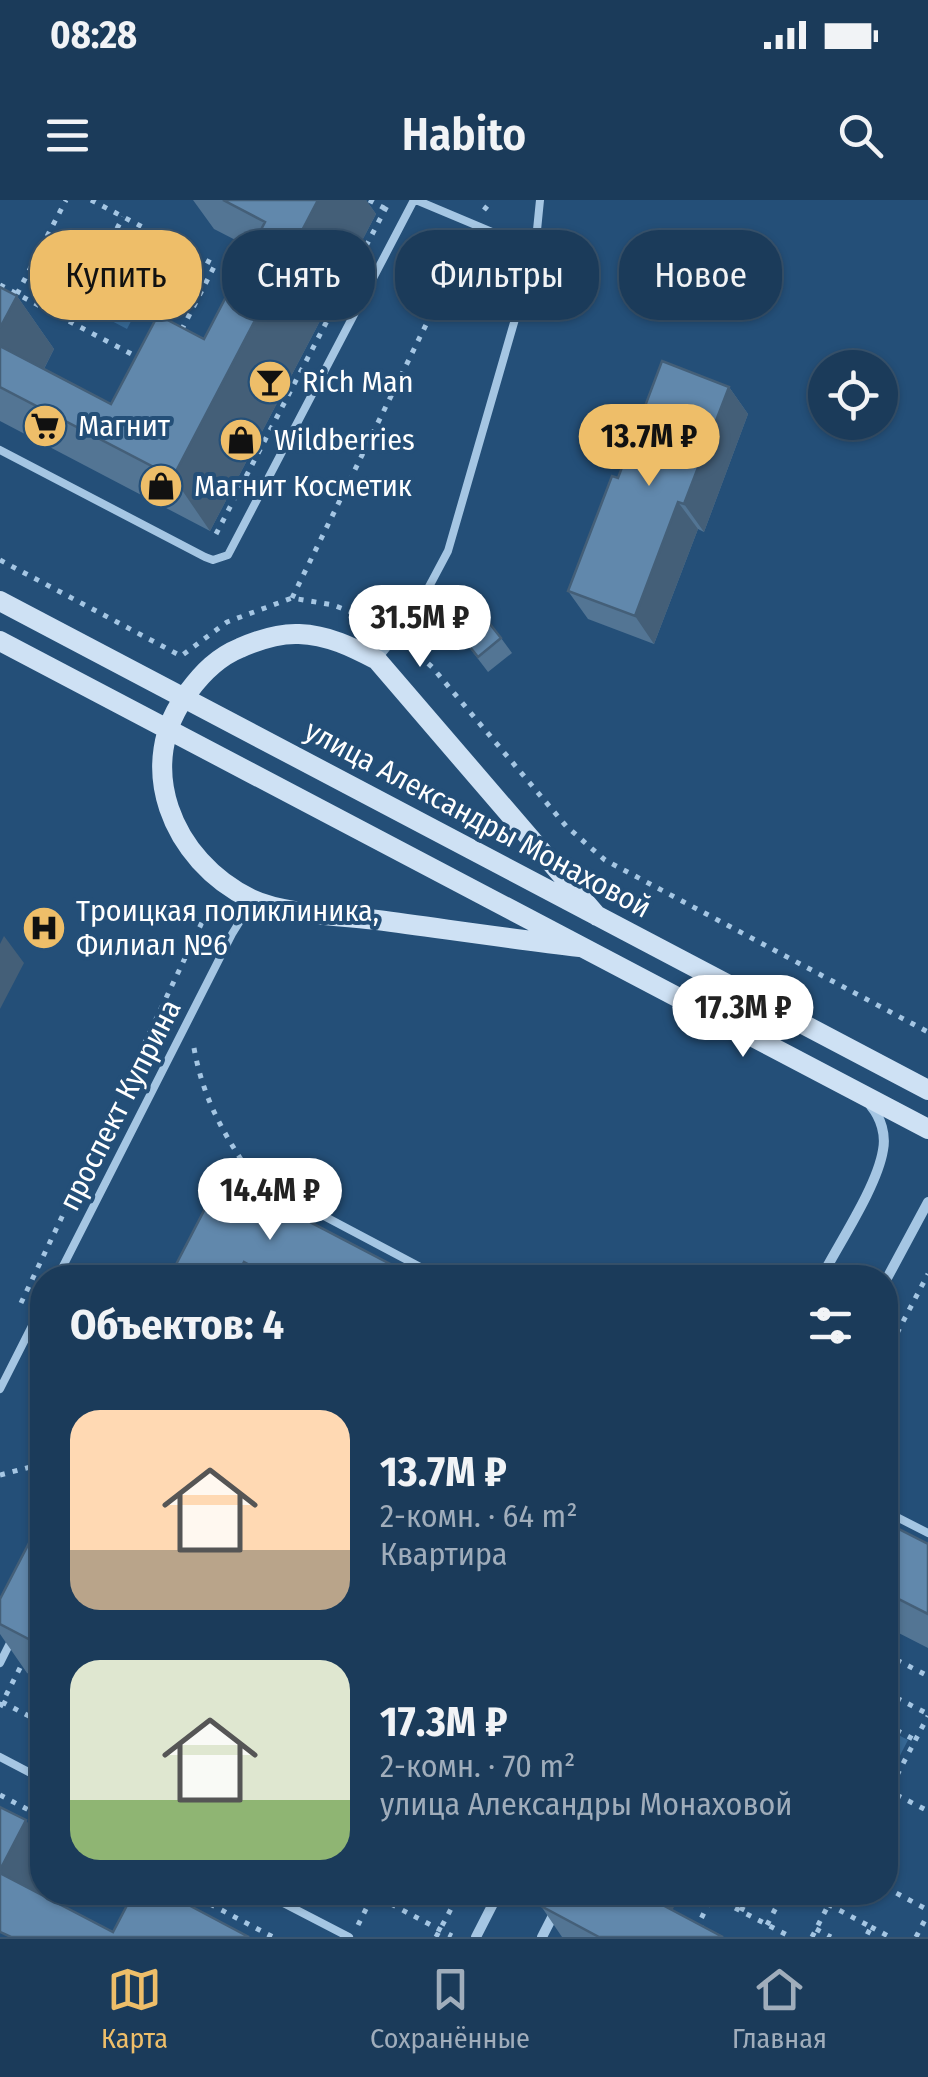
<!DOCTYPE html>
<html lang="ru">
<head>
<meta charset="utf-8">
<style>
	:root { --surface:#1b3b5a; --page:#244260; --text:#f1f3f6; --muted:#a0adbb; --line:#395570; --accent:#eebe69 }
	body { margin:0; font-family:"Fira Sans Condensed",sans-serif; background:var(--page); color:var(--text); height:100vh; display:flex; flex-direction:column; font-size:38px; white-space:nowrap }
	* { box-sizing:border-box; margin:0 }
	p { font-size:32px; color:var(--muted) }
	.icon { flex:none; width:55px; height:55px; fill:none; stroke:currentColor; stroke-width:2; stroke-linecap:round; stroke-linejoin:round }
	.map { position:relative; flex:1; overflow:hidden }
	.side { position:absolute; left:30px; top:1065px; width:868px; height:640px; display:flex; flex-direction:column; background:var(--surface); border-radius:40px; box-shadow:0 2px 8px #0004,0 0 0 2px var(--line) }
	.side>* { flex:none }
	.guide { position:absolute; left:30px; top:30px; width:870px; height:90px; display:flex; gap:20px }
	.fabs { position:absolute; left:808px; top:150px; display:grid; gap:20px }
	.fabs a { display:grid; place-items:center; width:90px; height:90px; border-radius:50%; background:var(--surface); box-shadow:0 2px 8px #0004,0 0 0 2px var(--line); font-size:50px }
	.price { position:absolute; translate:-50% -85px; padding:0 22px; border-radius:35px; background:#fff; color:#222; font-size:32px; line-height:65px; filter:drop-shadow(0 2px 5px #0008) }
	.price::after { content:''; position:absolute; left:50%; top:60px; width:30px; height:22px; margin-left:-15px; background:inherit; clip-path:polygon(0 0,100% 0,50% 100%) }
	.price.on { background:var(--accent); color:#111 }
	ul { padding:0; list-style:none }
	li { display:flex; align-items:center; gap:30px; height:250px; padding:0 40px }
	li span { display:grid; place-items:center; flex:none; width:280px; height:200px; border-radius:30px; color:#555 }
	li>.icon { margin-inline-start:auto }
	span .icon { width:120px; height:120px; fill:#fffc; stroke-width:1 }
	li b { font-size:42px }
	h2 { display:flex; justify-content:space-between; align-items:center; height:120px; padding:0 40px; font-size:42px }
	.chip { padding:0 35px; border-radius:40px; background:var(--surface); box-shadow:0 2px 8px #0004,0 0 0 2px var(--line); font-size:35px; line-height:90px }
	.chip.on { background:var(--accent); color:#111 }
	.status { display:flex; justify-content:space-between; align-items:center; height:70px; padding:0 50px; background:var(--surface); direction:ltr }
	.status svg { height:28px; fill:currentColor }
	header { display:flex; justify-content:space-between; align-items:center; height:130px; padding:0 40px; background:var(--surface); font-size:45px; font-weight:600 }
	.dock { display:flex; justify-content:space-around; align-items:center; height:140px; border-top:2px solid var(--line); background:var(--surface); font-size:28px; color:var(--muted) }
	.dock a { display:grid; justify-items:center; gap:5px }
	.dock .on { color:var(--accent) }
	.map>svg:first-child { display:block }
	.green { fill:#376996 }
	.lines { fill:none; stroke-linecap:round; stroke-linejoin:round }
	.path { stroke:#a5c6e3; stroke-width:5; stroke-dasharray:5 8; stroke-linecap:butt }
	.lane { stroke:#a5c6e3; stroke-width:8 }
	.street { stroke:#a5c6e3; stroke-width:10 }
	.secondary { stroke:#cee1f4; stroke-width:20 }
	.wall { fill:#537594 }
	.shaded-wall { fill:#445f78 }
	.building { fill:#6188ac; stroke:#445f78; stroke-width:2.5 }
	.labels { text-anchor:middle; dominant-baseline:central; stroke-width:8; stroke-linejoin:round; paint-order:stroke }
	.poi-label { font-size:30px; fill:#fff; stroke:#244f78; text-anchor:start }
	.street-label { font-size:30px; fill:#fff; stroke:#244f78 }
</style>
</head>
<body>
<div class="status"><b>08:28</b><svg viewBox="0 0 49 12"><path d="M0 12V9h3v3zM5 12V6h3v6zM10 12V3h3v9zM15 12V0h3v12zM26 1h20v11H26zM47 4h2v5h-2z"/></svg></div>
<header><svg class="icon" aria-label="menu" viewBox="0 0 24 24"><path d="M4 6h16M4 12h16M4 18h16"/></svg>Habito<svg class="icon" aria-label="search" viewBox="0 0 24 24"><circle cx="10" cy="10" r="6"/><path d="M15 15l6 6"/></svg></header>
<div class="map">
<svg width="928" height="1737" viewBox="0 0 928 1737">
	<rect width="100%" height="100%" fill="#244f78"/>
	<path class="green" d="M117,35L163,59L127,129L81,105Z
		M885,1528L908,1540L888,1579L885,1578Z"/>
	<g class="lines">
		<path class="path" d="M91,0L215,65L180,133
			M369,0L384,8
			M484,10L492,0
			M0,85L139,158
			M17,94L66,0
			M69,121L123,17
			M216,334L390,0
			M0,360L181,456L227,422L292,398L333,405L367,418L383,428
			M292,398L469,37
			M409,446L432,467L566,626L605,660L928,832
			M194,848C202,893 219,926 244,964
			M21,1103L205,716
			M885,1156L928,1074
			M0,1275L42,1264
			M885,1454L928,1476
			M885,1492L928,1514
			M2,1502L42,1523
			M0,1507L24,1460
			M885,1524L915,1540
			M885,1589L928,1611
			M0,1595L42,1617
			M885,1598L928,1516
			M885,1687L928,1710
			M187,1692L273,1737
			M368,1692L452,1736
			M805,1692L871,1727L866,1737
			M712,1696L791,1737
			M741,1711L751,1692
			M358,1725L373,1695
			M767,1725L784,1692
			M871,1727L890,1737
			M816,1729L831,1737
			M436,1737L460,1692
			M714,1737L701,1728V1719L714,1692
			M812,1737L835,1692
			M916,1737L928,1714"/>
		<path class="lane" d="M416,0L535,50
			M0,250L205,357L213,360L228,355L414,0
			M379,457L415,413L448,351L535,50L540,0
			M245,997L254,979L441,1078
			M57,1078L232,734L253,700
			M0,1189L42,1106
			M885,1311L928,1333
			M0,1463L12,1439
			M0,1557L42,1579
			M262,1692L349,1737"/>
		<path class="street" d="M821,1078C839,1043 877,987 883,950C886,935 881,918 871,906
			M885,1082L928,1002
			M476,1737L499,1692
			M542,1737L565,1692"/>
		<path class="secondary" d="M0,401L928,890
			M0,441L928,929
			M580,747C512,739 445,729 377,720C342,716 282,714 251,699C172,661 132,564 189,491C203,472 218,457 240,448C258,440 278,433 299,434C328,435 352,447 377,460L597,716"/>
	</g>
	<path class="wall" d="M193,0H366L376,14L210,331L0,221V87L17,96L54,149L44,169L111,204L204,139L251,48L214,29Z
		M729,187L748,214L704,332L698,329L654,444L588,419L568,391L618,278Z
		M450,422L501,438L512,453L488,472Z
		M222,976L417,1078H169Z
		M42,1318V1480L27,1473L0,1434V1399Z
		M885,1322L928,1344V1448L885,1426Z
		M541,1706L672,1710L723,1737H562Z"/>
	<path class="shaded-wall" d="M318,0H366L376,14L210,331L173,277Z
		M17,96L54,149L30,196L0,153V128Z
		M729,187L748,214L704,332L684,304Z
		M678,302L698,329L654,444L635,416Z
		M4,736L24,763L0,809V744Z
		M244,1062L255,1078H236Z
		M26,1620L42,1644V1692H54L36,1726L0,1675V1670Z
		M627,1692H682L658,1737Z"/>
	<path class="building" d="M223,0H318L173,277L0,187V146L111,204L158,115L204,139L265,22Z
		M0,87L17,96L0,128Z
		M662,161L729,187L684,304L678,302L635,416L568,391L612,276L618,278Z
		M474,404L501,438L478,457L450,422Z
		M222,976L417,1078H273L244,1062L236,1078H169Z
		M42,1318V1446L0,1424V1399Z
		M885,1322L928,1344V1414L885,1392Z
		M0,1607L26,1620L0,1670Z
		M0,1673L113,1732L134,1692H164L249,1737H11L0,1732Z
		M548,1692H638L723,1737H599L541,1706Z"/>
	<defs>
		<g id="bar-disc" transform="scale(2.25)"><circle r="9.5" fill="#eebe69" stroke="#244f78"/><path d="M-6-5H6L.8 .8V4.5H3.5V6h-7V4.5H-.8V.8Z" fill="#111"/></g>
		<g id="supermarket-disc" transform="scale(2.25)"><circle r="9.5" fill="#eebe69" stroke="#244f78"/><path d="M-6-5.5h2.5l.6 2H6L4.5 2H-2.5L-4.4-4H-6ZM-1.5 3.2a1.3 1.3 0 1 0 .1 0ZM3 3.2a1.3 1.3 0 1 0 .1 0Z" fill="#111"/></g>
		<g id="shop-disc" transform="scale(2.25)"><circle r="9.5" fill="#eebe69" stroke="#244f78"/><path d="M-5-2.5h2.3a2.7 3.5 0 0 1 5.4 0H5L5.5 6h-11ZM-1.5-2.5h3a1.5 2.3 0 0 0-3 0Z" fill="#111"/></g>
		<g id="hospital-disc" transform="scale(2.25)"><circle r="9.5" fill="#eebe69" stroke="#244f78"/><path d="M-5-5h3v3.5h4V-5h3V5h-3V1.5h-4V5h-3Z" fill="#111"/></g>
	</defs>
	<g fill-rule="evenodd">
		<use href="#bar-disc" x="270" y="182"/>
		<use href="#supermarket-disc" x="45" y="226"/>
		<use href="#shop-disc" x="241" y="240"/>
		<use href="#shop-disc" x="161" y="286"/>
		<use href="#hospital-disc" x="44" y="728"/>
	</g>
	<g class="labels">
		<g class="poi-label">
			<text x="302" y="182">Rich Man</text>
			<text x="78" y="226">Магнит</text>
			<text x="274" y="240">Wildberries</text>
			<text x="194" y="286">Магнит Косметик</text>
			<text x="76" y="711">Троицкая поликлиника,<tspan x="76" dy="34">Филиал №6</tspan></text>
		</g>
		<g class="street-label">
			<text transform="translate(478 619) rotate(28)">улица Александры Монаховой</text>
			<text transform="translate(120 905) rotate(-63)">проспект Куприна</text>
		</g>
	</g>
</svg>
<div class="fabs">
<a><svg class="icon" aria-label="locate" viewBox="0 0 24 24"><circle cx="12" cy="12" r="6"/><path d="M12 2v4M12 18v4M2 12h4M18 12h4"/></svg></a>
</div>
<b class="price on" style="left:649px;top:289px">13.7M ₽</b>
<b class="price" style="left:420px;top:470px">31.5M ₽</b>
<b class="price" style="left:743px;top:860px">17.3M ₽</b>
<b class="price" style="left:270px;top:1043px">14.4M ₽</b>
<div class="guide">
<a class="chip on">Купить</a>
<a class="chip">Снять</a>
<a class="chip">Фильтры</a>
<a class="chip">Новое</a>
</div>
<section class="side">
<h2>Объектов: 4<svg class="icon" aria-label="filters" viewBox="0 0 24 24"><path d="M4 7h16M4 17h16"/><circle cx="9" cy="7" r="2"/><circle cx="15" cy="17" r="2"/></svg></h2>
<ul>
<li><span style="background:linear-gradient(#ffd9b3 70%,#b9a48a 0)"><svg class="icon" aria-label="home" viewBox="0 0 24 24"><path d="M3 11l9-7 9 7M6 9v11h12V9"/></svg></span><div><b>13.7M ₽</b><p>2-комн. · 64 m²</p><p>Квартира</p></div></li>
<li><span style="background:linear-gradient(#dfe7d0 70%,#8fb573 0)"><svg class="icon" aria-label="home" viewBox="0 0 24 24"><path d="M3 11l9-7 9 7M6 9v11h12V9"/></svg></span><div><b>17.3M ₽</b><p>2-комн. · 70 m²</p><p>улица Александры Монаховой</p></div></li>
</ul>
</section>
</div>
<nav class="dock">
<a class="on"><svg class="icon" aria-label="map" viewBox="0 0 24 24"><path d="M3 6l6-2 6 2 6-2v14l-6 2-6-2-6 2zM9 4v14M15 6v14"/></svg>Карта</a>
<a><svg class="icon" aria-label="saved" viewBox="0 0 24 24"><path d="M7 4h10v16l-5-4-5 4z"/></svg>Сохранённые</a>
<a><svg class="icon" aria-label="home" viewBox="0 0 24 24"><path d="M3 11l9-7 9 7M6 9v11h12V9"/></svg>Главная</a>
</nav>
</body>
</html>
